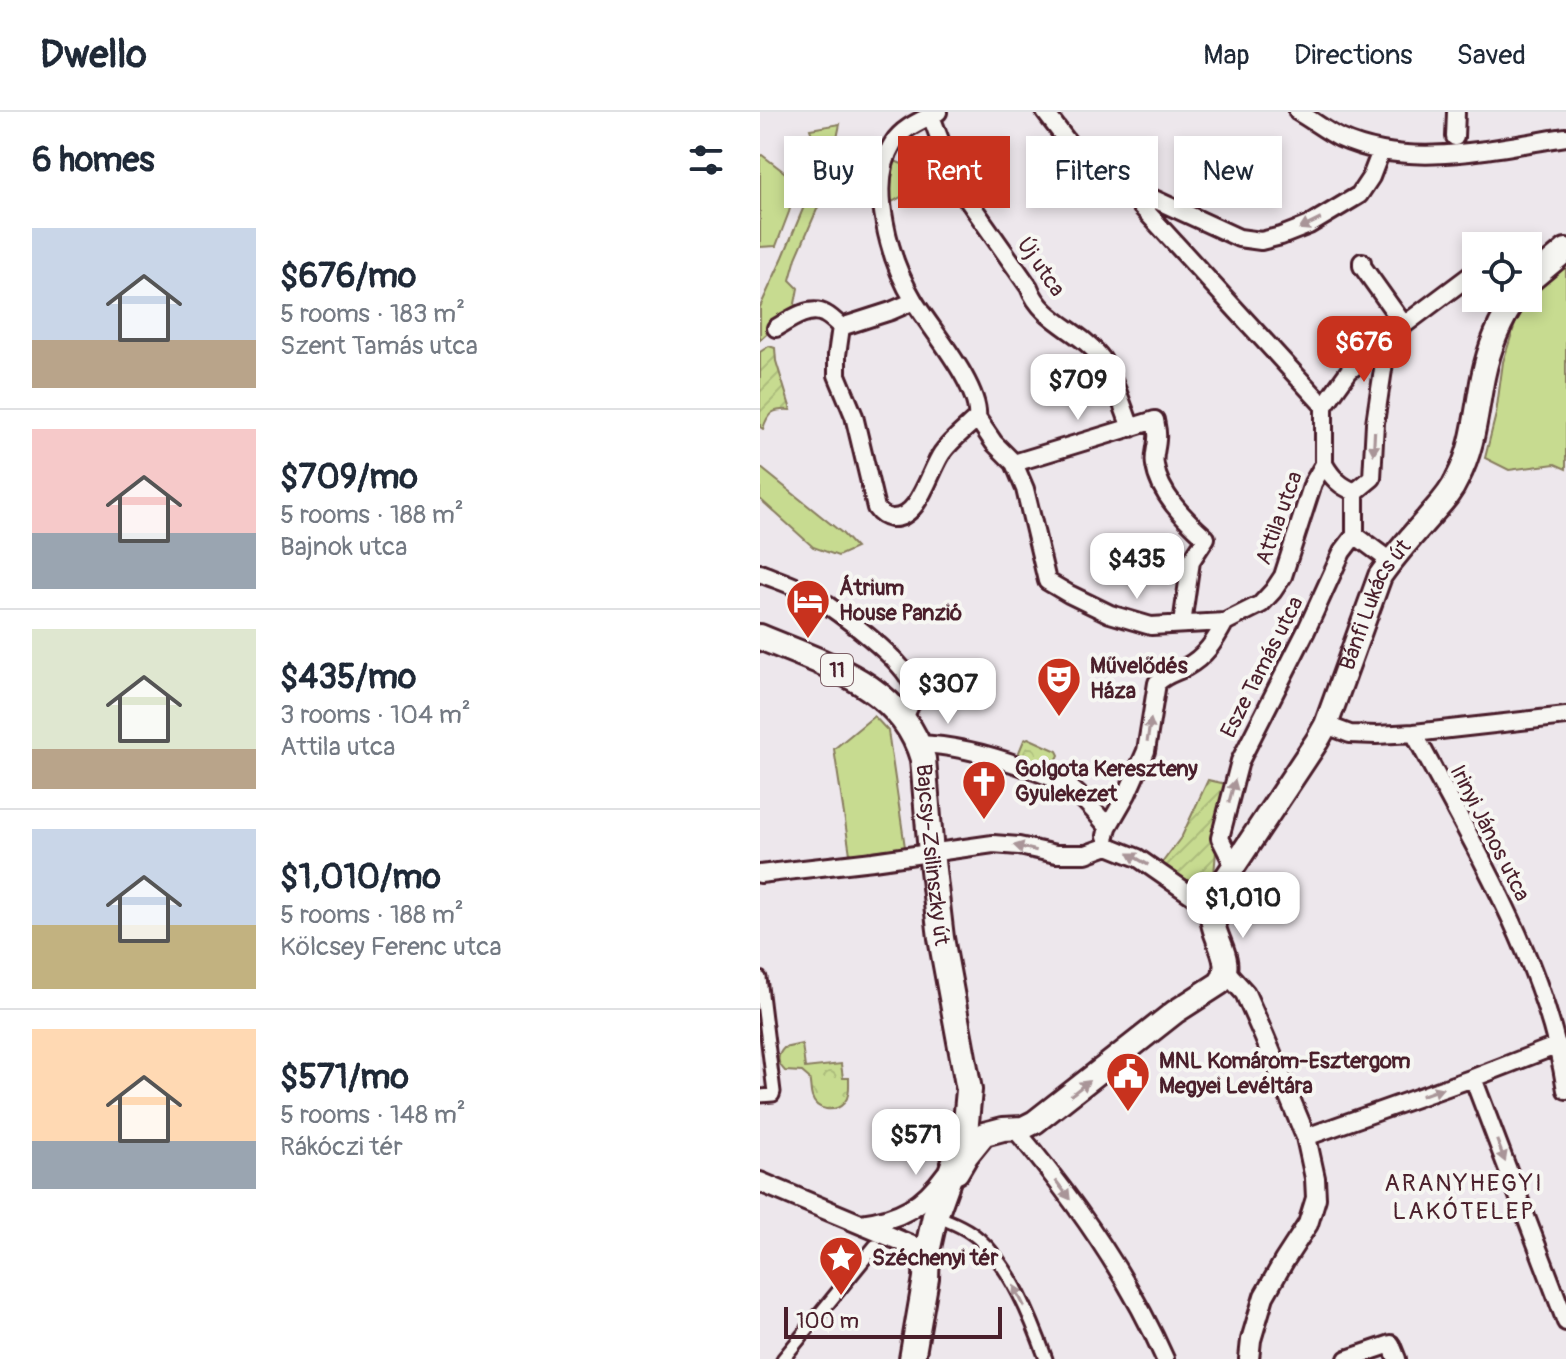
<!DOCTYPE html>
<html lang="en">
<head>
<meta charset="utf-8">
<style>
	:root { --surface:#fff; --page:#f2f2f3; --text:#1f2937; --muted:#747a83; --line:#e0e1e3; --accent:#c8321e }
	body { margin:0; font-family:Pangolin,sans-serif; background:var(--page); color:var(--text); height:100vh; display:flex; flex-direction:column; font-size:30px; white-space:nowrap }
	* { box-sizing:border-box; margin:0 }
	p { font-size:26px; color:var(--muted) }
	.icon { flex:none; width:44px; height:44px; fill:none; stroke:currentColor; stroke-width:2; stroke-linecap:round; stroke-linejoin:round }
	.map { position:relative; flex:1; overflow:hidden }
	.sheet { display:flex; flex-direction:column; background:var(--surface); width:760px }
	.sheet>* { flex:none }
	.guide { position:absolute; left:24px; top:24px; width:662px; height:72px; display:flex; gap:16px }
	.tools { position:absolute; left:702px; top:120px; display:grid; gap:16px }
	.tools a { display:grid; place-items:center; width:80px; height:80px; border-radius:0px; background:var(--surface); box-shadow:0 4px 12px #0003; font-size:40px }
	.scale { position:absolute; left:24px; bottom:20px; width:218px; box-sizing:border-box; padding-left:8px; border:4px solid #4a1f2b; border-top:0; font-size:22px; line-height:28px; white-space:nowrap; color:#4a1f2b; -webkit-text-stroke:6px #f6f6f2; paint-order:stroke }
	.price { position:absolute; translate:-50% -68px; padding:0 18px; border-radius:16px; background:#fff; color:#222; font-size:26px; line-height:52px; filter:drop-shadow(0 2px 4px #0008) }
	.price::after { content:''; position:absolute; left:50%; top:48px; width:24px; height:18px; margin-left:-12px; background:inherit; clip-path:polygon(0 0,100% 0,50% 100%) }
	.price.active { background:var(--accent); color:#fff }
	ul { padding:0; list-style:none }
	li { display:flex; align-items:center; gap:24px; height:200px; padding:0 32px }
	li+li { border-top:2px solid var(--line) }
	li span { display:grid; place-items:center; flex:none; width:224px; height:160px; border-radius:0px; color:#555 }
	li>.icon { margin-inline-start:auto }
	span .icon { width:96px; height:96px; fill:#fffc; stroke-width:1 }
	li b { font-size:34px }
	h2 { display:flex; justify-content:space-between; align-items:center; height:96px; padding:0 32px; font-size:34px }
	.chip { padding:0 28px; border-radius:0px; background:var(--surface); box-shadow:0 4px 12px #0003; font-size:28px; line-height:72px }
	.chip.active { background:var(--accent); color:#fff }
	header { display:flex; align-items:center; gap:48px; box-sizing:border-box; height:112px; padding:0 40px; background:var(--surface); border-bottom:2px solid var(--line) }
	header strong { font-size:38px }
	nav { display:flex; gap:44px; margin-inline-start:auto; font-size:28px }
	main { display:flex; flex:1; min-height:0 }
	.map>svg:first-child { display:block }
	.grass { fill:#c7db90; stroke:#887d5e; stroke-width:2 }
	.park { fill:url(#park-crowns); stroke:#887d5e; stroke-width:2 }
	.garden { fill:url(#garden-furrows); stroke:#887d5e; stroke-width:2 }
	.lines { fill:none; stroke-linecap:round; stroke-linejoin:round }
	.pedestrian-casing { stroke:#4a1f2b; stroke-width:17 }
	.minor-casing { stroke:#4a1f2b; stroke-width:22 }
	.tertiary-casing { stroke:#4a1f2b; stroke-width:24 }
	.secondary-casing { stroke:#4a1f2b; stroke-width:28 }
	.primary-casing { stroke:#4a1f2b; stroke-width:30 }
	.pedestrian { stroke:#f6f6f2; stroke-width:11 }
	.minor { stroke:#f6f6f2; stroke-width:16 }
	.tertiary { stroke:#f6f6f2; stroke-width:18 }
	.secondary { stroke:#f6f6f2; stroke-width:22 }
	.primary { stroke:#f6f6f2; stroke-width:24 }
	.oneway { fill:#a99598 }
	.labels { text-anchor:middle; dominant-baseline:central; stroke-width:8; stroke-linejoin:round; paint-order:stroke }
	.shield { fill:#f6f6f2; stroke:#7e6067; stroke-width:2 }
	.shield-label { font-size:20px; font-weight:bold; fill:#4a1f2b }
	.street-label { font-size:22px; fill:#4a1f2b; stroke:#f6f6f2 }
	.poi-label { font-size:22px; font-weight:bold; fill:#4a1f2b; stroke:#f6f6f2; text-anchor:start }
	.neighbourhood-label { font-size:24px; letter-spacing:2px; fill:#4a1f2b; stroke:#f6f6f2 }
</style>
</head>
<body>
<header>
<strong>Dwello</strong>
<nav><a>Map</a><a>Directions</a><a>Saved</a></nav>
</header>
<main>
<section class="sheet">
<h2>6 homes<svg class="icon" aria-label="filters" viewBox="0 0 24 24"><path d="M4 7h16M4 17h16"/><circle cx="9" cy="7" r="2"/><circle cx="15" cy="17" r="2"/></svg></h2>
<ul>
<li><span style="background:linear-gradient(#c9d6e8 70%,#b9a48a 0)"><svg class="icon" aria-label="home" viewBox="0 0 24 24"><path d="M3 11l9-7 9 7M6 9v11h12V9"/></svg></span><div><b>$676/mo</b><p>5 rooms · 183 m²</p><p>Szent Tamás utca</p></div></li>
<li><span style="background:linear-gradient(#f6c9c9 65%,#9aa5b1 0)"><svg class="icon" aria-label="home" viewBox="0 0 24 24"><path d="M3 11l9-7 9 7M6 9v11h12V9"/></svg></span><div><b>$709/mo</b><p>5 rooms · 188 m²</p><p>Bajnok utca</p></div></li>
<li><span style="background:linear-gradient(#dfe7d0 75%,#b9a48a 0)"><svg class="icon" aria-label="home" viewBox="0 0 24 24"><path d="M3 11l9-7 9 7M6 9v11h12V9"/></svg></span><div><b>$435/mo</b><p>3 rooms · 104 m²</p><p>Attila utca</p></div></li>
<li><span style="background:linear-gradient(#c9d6e8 60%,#c2b280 0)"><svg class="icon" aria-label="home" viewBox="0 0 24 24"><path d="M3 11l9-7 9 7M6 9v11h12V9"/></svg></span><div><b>$1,010/mo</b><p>5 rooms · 188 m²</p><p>Kölcsey Ferenc utca</p></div></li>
<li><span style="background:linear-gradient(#ffd9b3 70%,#9aa5b1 0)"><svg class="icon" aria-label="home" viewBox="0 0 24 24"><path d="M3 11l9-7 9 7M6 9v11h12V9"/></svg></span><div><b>$571/mo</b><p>5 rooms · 148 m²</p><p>Rákóczi tér</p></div></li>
</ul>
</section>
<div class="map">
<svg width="806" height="1247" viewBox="0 0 806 1247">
	<defs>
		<pattern id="park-crowns" width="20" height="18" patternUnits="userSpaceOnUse" patternTransform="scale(2)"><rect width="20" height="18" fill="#c7db90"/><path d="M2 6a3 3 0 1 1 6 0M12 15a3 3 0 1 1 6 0" fill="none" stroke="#acbc7c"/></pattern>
		<pattern id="garden-furrows" width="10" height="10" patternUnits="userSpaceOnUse" patternTransform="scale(2)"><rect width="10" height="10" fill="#c7db90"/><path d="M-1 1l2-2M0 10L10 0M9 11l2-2" fill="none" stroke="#acbc7c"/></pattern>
	</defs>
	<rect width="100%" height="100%" fill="#ede7ec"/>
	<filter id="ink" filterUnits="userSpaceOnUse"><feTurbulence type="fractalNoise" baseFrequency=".0125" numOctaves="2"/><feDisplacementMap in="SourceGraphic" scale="16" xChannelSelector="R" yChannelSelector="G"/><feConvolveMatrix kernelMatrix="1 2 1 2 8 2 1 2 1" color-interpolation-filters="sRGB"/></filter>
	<g filter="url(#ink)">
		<path class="grass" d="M80,12L75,36L72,70L58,95L36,146L30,168L38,176L34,197L0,228V195L23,145L50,80L55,32L50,17Z
			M2,43L37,70L29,100L16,134L0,135V44Z
			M132,48L142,52L158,54L166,71L130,91L128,65Z
			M806,151V357L795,352L749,358L725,346L736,302L743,250L755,212L767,189Z
			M0,355L82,421L96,436L78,444L53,435L0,387Z
			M114,604L128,619L145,735L90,742L74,637Z"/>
		<path class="park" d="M268,626L297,639L299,643L293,655H288L260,644L259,640L264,628Z
			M42,932L45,956L81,952L83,966H89C89,975 90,984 84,991C75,1001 56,999 52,985C50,979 51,972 49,966L42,960L25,959C17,951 16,944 24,936Z"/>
		<path class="garden" d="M9,234L15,236L16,249L31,298C13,297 8,300 3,317L0,315V240Z
			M448,668L471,673L457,728L453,774L434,773L402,751L422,724Z"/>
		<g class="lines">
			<g class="pedestrian-casing">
				<path id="pedestrian" d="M0,866L14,980L13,983L0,984
					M175,1104C190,1109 207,1116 219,1127C251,1155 272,1208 286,1247
					M23,1247L115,1134"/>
			</g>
			<g class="minor-casing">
				<path id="minor" d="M178,0C163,8 143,15 133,31C107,73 130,149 154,189C170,216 221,275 217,306L234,331L254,351L265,377L287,469L309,482L350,502L391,514L465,510L501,492L513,479L523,464L553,371L564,352V294
					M285,0L320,46L368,75L381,94L564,294
					M538,0C552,8 566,19 580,26C651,58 732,36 806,25
					M171,4L189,52L205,84L269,175C282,210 321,218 342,247C353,263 364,298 371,316
					M695,25L696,0
					M368,75L479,126L501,129L521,124L549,113L599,83L611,65L621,39
					M602,150V154L644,213
					M81,215L77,243V263L94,304L116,396C120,402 124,405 131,406C159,408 169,360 182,341C191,328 206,317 217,306
					M81,215L131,199L154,189
					M16,216C29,208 50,193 65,202C71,205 76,210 81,215
					M564,294L589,259L644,213L716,159
					M254,351L395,308C396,314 398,320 397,327C397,335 393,344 395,353C399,382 425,407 446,426L431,449L422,512
					M564,352C572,366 580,374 595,380
					M595,380L612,366L615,311L625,244L624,231
					M595,423L630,449
					M0,461C17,468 37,474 52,483C76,498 148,550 153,576C155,586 148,597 144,606
					M566,613L590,622L616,623L654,621L806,604
					M654,621C713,733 787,852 806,978
					M159,632C197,633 234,644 269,657C282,662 297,666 309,675C324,686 336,701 348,715L346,724
					M348,715L367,682L386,639L397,571C406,562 415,561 426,555C445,545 455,529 465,510
					M348,734L378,746L437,787L453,793
					M473,752L460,726L480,649L546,519L582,440L595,423V380
					M0,762L113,749L233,732L259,734L296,742H326L348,734
					M713,966L806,1210
					M255,1017C314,1087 368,1163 405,1247
					M546,1025L713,966L798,933
					M587,1247L631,1232L637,1247"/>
			</g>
			<g class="tertiary-casing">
				<path id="tertiary" d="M466,860L485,881L504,924L546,1025L555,1066L556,1086L548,1112L524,1149L504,1184L491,1228L489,1247
					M0,1070L167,1140
					M101,1112C140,1107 163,1094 186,1062"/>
			</g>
			<g class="secondary-casing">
				<g id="secondary">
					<path d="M768,170L806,138"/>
					<path id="s1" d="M197,1060L207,1043L224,1022L243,1017L263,1016L275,1010L415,900L460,871C476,848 452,827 452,803C452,794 456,786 458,778L557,629L566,613L620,464C634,444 651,425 667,407C678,394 690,383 697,367C714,336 716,300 723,265C729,236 739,210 756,186"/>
				</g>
			</g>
			<g class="primary-casing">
				<g id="primary">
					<path id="s2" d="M0,525C64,552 142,573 163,647L171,741L181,826L209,978L205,1021L175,1104L167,1140L166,1166L152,1247"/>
				</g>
			</g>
			<use href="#pedestrian" class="pedestrian"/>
			<use href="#minor" class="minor"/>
			<use href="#tertiary" class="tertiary"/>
			<use href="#secondary" class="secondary"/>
			<use href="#primary" class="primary"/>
		</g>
		<defs><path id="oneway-solid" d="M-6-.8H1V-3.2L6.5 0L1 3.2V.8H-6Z" transform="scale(2)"/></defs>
		<g class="oneway">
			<use href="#oneway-solid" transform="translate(550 112) rotate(154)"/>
			<use href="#oneway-solid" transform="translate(614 331) rotate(93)"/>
			<use href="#oneway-solid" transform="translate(389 618) rotate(-81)"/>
			<use href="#oneway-solid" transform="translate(472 679) rotate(-75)"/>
			<use href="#oneway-solid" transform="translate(265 736) rotate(-167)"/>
			<use href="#oneway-solid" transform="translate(378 747) rotate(-150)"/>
			<use href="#oneway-solid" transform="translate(320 976) rotate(-38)"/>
			<use href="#oneway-solid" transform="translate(672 980) rotate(-19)"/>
			<use href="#oneway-solid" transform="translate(741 1039) rotate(69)"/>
			<use href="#oneway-solid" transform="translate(303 1078) rotate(53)"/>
			<use href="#oneway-solid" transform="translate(259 1184) rotate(-117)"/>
		</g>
	</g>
	<defs>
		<g id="hotel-pin" transform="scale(2.3)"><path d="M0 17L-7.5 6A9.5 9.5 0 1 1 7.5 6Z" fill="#c8321e" stroke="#f6f6f2"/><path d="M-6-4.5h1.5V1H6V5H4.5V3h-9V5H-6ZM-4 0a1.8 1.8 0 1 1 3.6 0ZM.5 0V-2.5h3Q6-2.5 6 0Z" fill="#fff"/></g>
		<g id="theatre-pin" transform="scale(2.3)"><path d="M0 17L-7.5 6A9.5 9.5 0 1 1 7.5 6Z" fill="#c8321e" stroke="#f6f6f2"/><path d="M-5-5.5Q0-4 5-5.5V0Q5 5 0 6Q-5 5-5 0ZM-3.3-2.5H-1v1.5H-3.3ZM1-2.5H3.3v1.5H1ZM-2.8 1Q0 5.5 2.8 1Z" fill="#fff"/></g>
		<g id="church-pin" transform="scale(2.3)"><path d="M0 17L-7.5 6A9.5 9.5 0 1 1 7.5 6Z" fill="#c8321e" stroke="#f6f6f2"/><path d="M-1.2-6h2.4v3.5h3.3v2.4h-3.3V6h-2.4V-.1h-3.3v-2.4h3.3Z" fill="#fff"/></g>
		<g id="civic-pin" transform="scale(2.3)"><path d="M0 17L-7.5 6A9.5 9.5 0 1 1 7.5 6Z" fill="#c8321e" stroke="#f6f6f2"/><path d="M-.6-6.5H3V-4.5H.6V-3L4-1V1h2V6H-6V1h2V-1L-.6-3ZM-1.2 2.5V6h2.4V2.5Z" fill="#fff"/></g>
		<g id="sight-pin" transform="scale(2.3)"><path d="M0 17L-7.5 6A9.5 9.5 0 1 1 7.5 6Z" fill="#c8321e" stroke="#f6f6f2"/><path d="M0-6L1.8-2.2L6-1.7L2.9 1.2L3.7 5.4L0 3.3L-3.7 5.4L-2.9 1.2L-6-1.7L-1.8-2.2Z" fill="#fff"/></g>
	</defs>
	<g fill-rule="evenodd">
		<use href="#hotel-pin" x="48" y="489"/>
		<use href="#theatre-pin" x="299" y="567"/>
		<use href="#church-pin" x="224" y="670"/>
		<use href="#civic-pin" x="368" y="962"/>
		<use href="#sight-pin" x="81" y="1146"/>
	</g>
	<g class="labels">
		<rect class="shield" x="61" y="542" width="32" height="32" rx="6"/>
		<g class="shield-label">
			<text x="77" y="558">11</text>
		</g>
		<g class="street-label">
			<text transform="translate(281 155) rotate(55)">Új utca</text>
			<text transform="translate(519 406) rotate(-70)">Attila utca</text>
			<text stroke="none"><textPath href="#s1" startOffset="756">Bánfi Lukács út</textPath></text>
			<text transform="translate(502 555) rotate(-63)">Esze Tamás utca</text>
			<text transform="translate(730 721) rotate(63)">Irinyi János utca</text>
			<text stroke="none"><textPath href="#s2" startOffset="308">Bajcsy-Zsilinszky út</textPath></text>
		</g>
		<g class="poi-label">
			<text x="79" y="476">Átrium<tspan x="79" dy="25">House Panzió</tspan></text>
			<text x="330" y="554">Művelődés<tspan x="330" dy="25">Háza</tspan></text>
			<text x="255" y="657">Golgota Kereszteny<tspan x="255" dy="25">Gyulekezet</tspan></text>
			<text x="399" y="949">MNL Komárom-Esztergom<tspan x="399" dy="25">Megyei Levéltára</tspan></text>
			<text x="112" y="1146">Széchenyi tér</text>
		</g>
		<g class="neighbourhood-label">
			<text x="704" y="1071">ARANYHEGYI<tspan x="704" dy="28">LAKÓTELEP</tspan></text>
		</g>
	</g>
</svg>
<div class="tools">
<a><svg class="icon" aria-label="locate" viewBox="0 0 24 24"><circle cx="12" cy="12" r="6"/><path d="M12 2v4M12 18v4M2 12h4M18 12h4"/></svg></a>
</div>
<div class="scale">100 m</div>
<b class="price active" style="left:604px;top:272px">$676</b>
<b class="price" style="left:318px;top:310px">$709</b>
<b class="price" style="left:377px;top:489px">$435</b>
<b class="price" style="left:188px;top:614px">$307</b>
<b class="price" style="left:483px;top:828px">$1,010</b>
<b class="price" style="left:156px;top:1065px">$571</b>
<div class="guide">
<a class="chip">Buy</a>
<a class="chip active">Rent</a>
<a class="chip">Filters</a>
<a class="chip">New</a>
</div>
</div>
</main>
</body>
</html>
